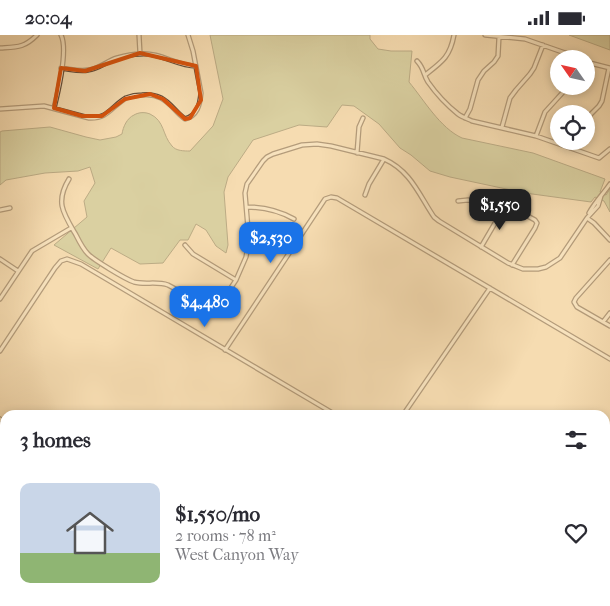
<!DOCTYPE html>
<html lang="en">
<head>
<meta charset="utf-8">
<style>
	:root { --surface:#fff; --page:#f7f7f7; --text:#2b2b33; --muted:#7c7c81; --accent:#1a73e8 }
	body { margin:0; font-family:"IM FELL French Canon",serif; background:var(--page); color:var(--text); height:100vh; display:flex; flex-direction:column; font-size:19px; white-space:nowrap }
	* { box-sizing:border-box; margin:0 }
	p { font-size:16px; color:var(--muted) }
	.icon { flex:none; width:28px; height:28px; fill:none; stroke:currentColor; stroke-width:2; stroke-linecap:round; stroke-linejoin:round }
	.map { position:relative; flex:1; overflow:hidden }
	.drawer { position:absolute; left:0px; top:375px; width:610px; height:196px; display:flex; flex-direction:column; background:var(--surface); border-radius:15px 15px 0 0; box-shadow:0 2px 8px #0003 }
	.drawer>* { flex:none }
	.needle { width:32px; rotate:304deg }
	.buttons { position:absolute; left:550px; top:15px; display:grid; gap:10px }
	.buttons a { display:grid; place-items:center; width:45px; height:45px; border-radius:50%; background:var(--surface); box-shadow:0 2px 8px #0003; font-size:25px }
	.price { position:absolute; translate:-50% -42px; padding:0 11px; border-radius:10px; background:var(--accent); color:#fff; font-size:16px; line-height:32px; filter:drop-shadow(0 1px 2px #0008) }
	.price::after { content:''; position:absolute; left:50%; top:30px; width:15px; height:11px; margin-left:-8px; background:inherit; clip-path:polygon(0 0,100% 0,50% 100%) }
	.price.current { background:#222; color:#fff }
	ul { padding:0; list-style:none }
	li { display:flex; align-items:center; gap:15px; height:125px; padding:0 20px }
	li span { display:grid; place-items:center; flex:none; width:140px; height:100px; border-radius:10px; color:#555 }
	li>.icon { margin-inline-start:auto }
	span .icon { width:60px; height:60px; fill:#fffc; stroke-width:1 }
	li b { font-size:21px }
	h2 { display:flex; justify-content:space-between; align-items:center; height:60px; padding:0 20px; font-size:21px }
	.status { display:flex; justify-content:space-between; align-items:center; height:35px; padding:0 25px; background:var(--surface); direction:ltr }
	.status svg { height:14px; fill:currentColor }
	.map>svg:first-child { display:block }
	.green { fill:#b8c18f; stroke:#767050 }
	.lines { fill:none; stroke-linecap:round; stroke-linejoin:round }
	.minor-casing { stroke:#654e3a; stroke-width:5.5 }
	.minor { stroke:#f8e8cc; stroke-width:3 }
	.marked { fill:none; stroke:#d6530d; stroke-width:4; stroke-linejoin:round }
</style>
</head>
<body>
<div class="status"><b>20:04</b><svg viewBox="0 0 49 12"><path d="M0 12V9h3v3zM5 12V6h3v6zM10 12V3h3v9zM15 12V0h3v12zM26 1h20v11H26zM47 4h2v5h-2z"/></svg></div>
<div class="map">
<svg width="610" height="571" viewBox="0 0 610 571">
	<rect width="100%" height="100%" fill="#f5dcb1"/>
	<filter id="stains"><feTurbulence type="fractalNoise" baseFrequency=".004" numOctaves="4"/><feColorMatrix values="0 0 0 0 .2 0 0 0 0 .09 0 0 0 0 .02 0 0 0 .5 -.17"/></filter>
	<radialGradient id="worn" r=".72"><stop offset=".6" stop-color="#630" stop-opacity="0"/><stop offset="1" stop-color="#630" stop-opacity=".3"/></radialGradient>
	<path class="green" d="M210,0H370V4L378,14L391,16H412L409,47C424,65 440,93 462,103L533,118L605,144L600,157L606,160L610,154V177L604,166L595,162L591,167L525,158L450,142L430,136L411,120L400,113L379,89L354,71L342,70L327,92L299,90L253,105L228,142L224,157L228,210L226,218L216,211L206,195L196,189L188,205H180L163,228L140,229L111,213L98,234L54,210L87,182L84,166L95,148L90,132L78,136L45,138L6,145L0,150V97L2,96L50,92L86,102L100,105L116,102L122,99C123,92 127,83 134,80C139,77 145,77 150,79C165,86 162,100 172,111C176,116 184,116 190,116L213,91L223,64Z
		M569,0H610V15Z"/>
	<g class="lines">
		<g class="minor-casing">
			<path id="minor" d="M139,0L140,18
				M485,0L525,4L571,20L577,24
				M0,13C17,12 24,13 37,0
				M417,26C424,33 423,39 428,47C435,57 448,71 458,79C462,82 468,84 472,86L536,101L599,123L610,114
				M586,27L610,33
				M61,33C70,34 80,37 88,35C99,34 107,26 117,23C124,21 132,19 140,19C160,17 177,31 196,31
				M425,40C442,27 450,22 454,0
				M54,73C58,57 68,14 61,0
				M0,74L44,71L89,83C108,84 112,71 126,63C131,61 137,60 142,60C149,59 155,60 161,63C171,68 176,78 185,84C197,81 200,70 201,58L193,16L188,0
				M465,83L470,74L478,45L484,36L494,27L498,21L499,2
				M586,84L599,71L602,66L609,33
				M502,92L510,63L516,55L530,39L534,33L543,10
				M536,101L545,77L565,55L567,51
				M570,113L573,106
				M357,118L359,92L363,83
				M69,144C55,167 63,178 76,200C79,206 83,214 88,219C94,225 125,244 134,247C145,250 157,246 168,250C182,257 197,268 211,276H214L217,274L236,245L246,222L249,205L245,158L247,149L263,126L267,122L273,119L302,110L317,109L331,111L384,124C411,136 419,160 434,182L439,186L508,228L523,234H538L546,232L560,223L587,183L598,171L601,161
				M365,160L369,149L384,124
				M458,166L468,165L520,177L535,185L537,188L535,193L512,230
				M247,172C264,172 278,175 294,184
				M0,175L10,173
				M589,178C595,167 603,159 610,149
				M587,183L594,188L610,205
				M185,210L193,219L236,245
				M481,212L498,183L502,173
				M0,224L18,236
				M610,225L576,263L574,267L577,272L610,291
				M0,264L32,216L71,193
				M603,287L610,278
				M225,315L325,164L331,162L337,163L610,324
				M0,316L55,233L61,226L67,224L81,229L336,380
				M403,380L490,253
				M0,384L5,387
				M605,538L610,541
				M308,566L315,571
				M51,571L54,566
				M274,571L278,566"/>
		</g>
		<use href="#minor" class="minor"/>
	</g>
	<path d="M0 0H610V571H0ZM140,18L196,31L201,65L190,83L185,84L163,64L150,59L125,64L102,81H82L54,73L61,33L85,36Z" fill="#f5dcb1" fill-opacity=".55" fill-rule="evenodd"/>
	<path class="marked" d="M140,18L196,31L201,65L190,83L185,84L163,64L150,59L125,64L102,81H82L54,73L61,33L85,36Z"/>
	<rect width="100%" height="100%" filter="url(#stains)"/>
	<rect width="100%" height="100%" fill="url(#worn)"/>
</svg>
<div class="buttons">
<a><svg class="needle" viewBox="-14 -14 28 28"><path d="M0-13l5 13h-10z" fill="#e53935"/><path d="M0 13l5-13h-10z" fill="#7c7c81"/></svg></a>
<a><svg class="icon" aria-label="locate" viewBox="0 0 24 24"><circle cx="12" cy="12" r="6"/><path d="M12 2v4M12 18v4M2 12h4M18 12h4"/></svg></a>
</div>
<b class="price current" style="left:500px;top:196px">$1,550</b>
<b class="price" style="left:271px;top:229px">$2,530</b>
<b class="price" style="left:205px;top:293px">$4,480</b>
<section class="drawer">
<h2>3 homes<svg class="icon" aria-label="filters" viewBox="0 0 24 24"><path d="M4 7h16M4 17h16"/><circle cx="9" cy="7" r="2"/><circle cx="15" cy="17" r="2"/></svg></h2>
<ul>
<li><span style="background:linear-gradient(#c9d6e8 70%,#8fb573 0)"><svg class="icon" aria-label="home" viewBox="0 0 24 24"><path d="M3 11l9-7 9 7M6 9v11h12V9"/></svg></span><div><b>$1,550/mo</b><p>2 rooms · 78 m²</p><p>West Canyon Way</p></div><svg class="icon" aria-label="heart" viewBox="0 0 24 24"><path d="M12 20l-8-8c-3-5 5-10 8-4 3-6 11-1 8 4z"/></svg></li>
</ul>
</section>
</div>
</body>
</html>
